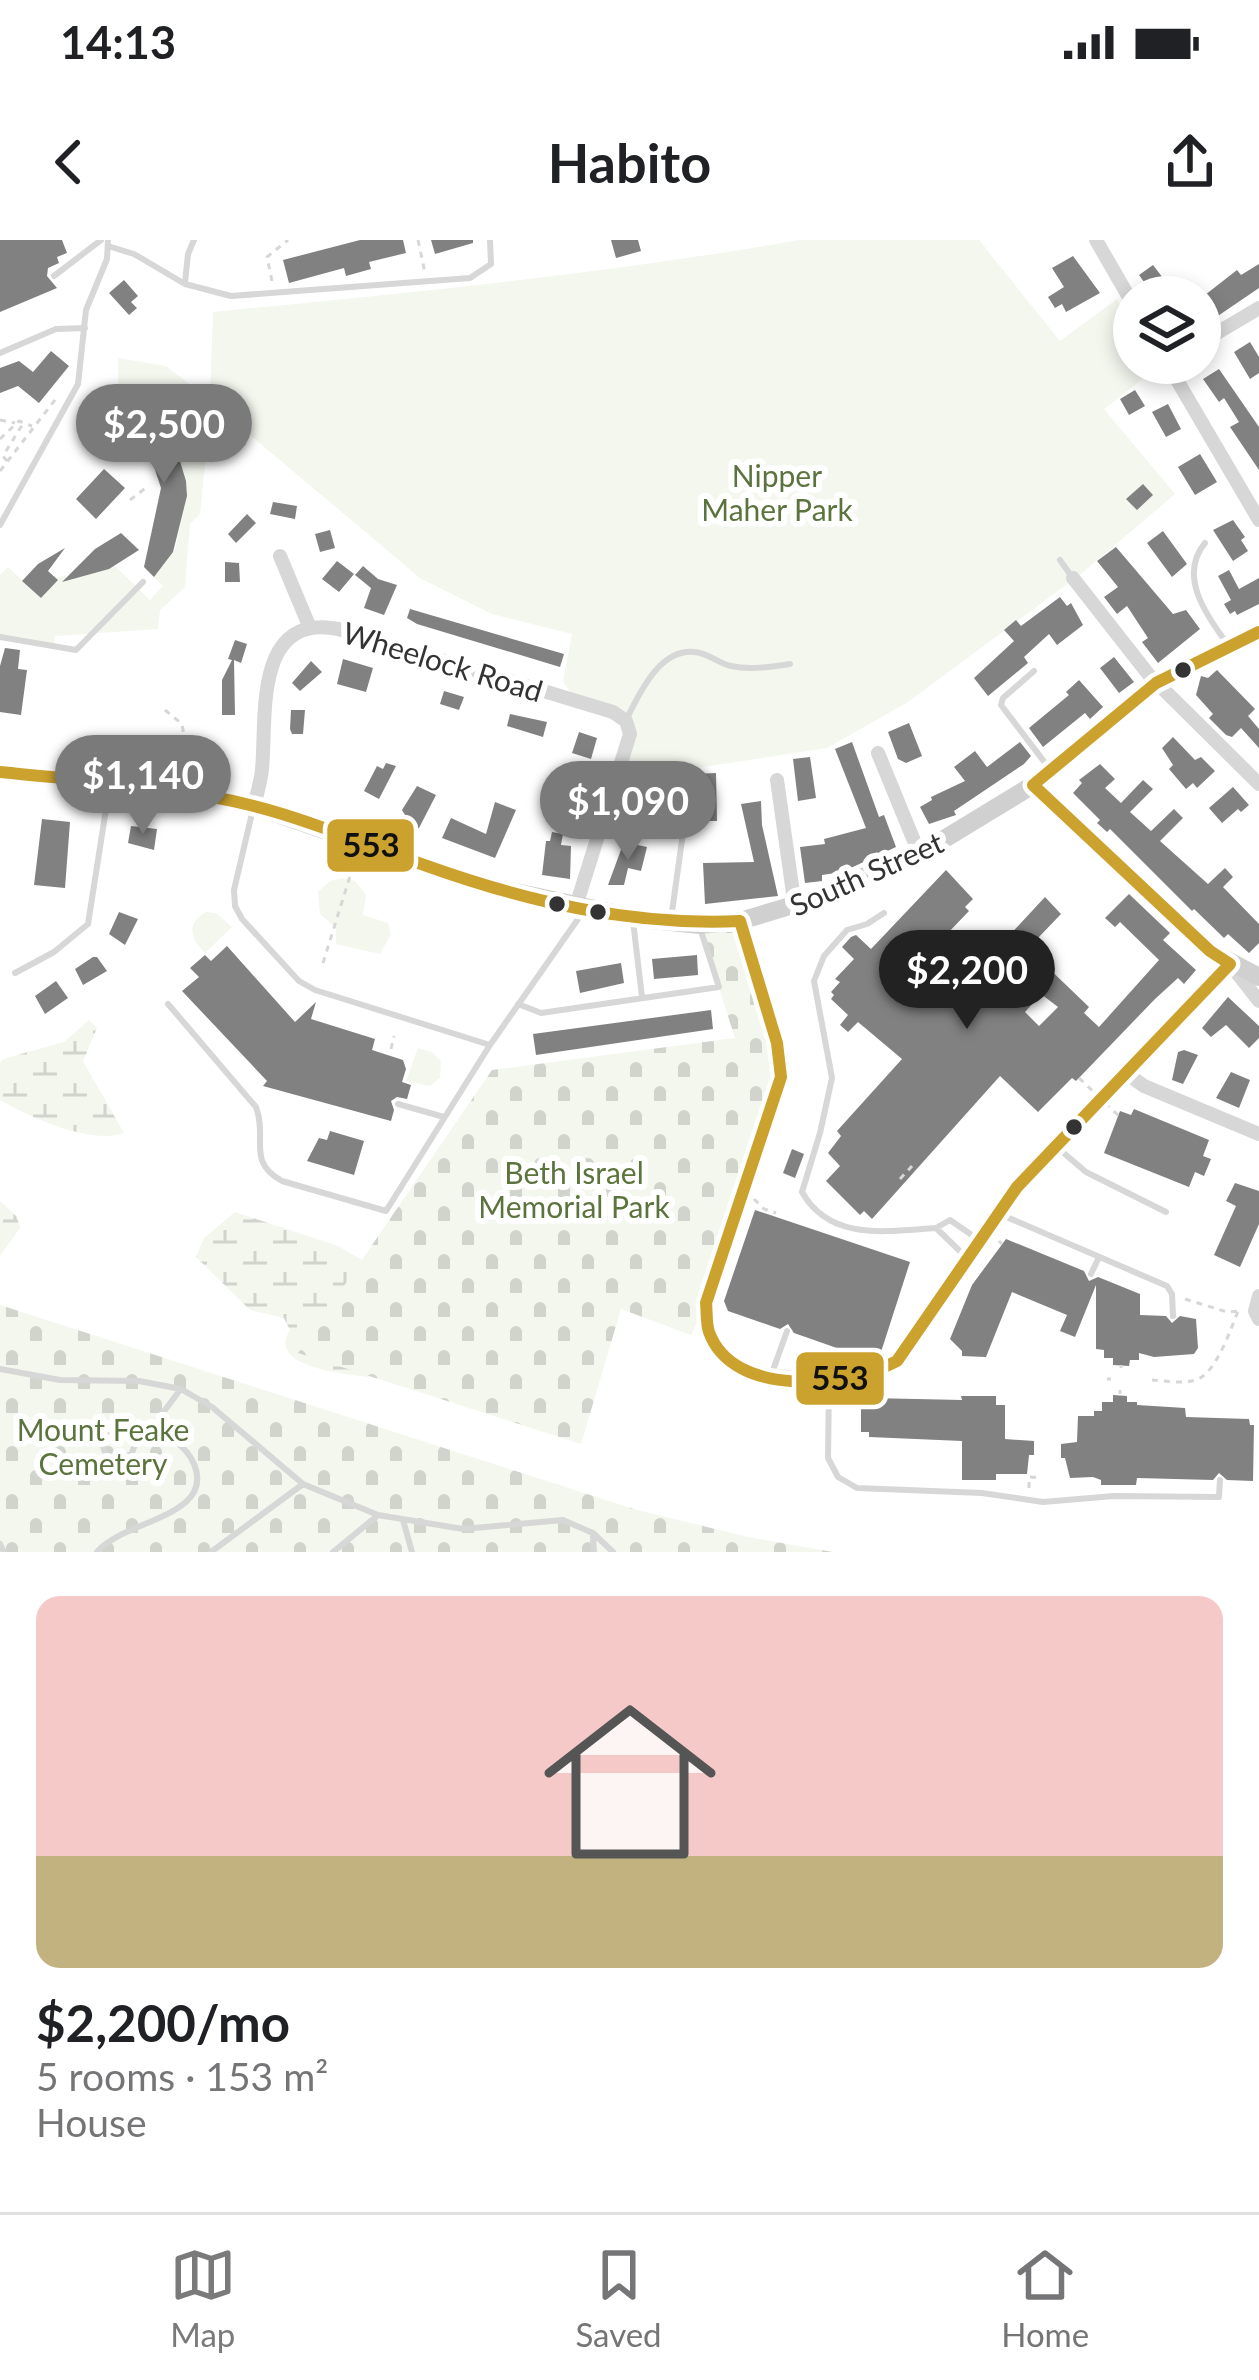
<!DOCTYPE html>
<html lang="en">
<head>
<meta charset="utf-8">
<style>
	:root { --surface:#fff; --page:#f6f6f6; --text:#202124; --muted:#757577; --line:#e0e0e0; --accent:#7a7a7a }
	body { margin:0; font-family:Lato,sans-serif; background:var(--page); color:var(--text); height:100vh; display:flex; flex-direction:column; font-size:45px; white-space:nowrap }
	* { box-sizing:border-box; margin:0 }
	p { font-size:39px; color:var(--muted) }
	.icon { flex:none; width:66px; height:66px; fill:none; stroke:currentColor; stroke-width:2; stroke-linecap:round; stroke-linejoin:round }
	.map { position:relative; height:1312px; overflow:hidden }
	.panel { display:flex; flex-direction:column; background:var(--surface); flex:1 }
	.panel>* { flex:none }
	.fabs { position:absolute; left:1113px; top:36px; display:grid; gap:24px }
	.fabs a { display:grid; place-items:center; width:108px; height:108px; border-radius:50%; background:var(--surface); box-shadow:0 6px 18px #0003; font-size:60px }
	.price { position:absolute; translate:-50% -102px; padding:0 27px; border-radius:42px; background:var(--accent); color:#fff; font-size:39px; line-height:78px; filter:drop-shadow(0 3px 6px #0008) }
	.price::after { content:''; position:absolute; left:50%; top:72px; width:36px; height:27px; margin-left:-18px; background:inherit; clip-path:polygon(0 0,100% 0,50% 100%) }
	.price.selected { background:#222; color:#fff }
	ul { padding:0; list-style:none }
	li { display:grid; align-content:center; gap:24px; height:636px; padding:0 36px }
	li+li { border-top:3px solid var(--line) }
	li span { display:grid; place-items:center; height:372px; border-radius:24px; color:#555 }
	li>.icon { margin-inline-start:auto }
	span .icon { width:216px; height:216px; fill:#fffc; stroke-width:1 }
	li b { font-size:51px }
	.status { display:flex; justify-content:space-between; align-items:center; height:84px; padding:0 60px; background:var(--surface); direction:ltr }
	.status svg { height:33px; fill:currentColor }
	header { display:flex; justify-content:space-between; align-items:center; height:156px; padding:0 36px; background:var(--surface); font-size:54px; font-weight:700 }
	.tab-bar { display:flex; justify-content:space-around; align-items:center; height:168px; border-top:3px solid var(--line); background:var(--surface); font-size:33px; color:var(--muted) }
	.tab-bar a { display:grid; justify-items:center; gap:6px }
	.tab-bar .selected { color:var(--accent) }
	.map>svg:first-child { display:block }
	.wetland { fill:url(#wetland-marsh) }
	.cemetery { fill:url(#cemetery-stones) }
	.green { fill:#f3f7ee }
	.building { fill:#818181; fill-rule:evenodd }
	.lines { fill:none; stroke-linecap:round; stroke-linejoin:round }
	.path { stroke:#d7d7d7; stroke-width:3; stroke-dasharray:6 6; stroke-linecap:butt }
	.lane { stroke:#d7d7d7; stroke-width:6 }
	.street { stroke:#d7d7d7; stroke-width:14 }
	.secondary { stroke:#d0d0d0; stroke-width:18 }
	.path-bridge { stroke:#d7d7d7; stroke-width:3; stroke-dasharray:6 6; stroke-linecap:butt }
	.bus-1-casing { stroke:#fff; stroke-width:21 }
	.bus-1 { stroke:#cca22e; stroke-width:12 }
	.bus-dot { fill:#333; stroke:#fff; stroke-width:4.5 }
	.labels { text-anchor:middle; dominant-baseline:central; stroke-width:12; stroke-linejoin:round; paint-order:stroke }
	.park-label { font-size:30px; fill:#5b733c; stroke:#fff }
	.street-label { font-size:30px; fill:#333; stroke:#fff }
	.line-badge { stroke:#fff; stroke-width:4.5 }
	.pale-badge-label { font-size:33px; text-anchor:middle; font-weight:bold; fill:#111 }
</style>
</head>
<body>
<div class="status"><b>14:13</b><svg viewBox="0 0 49 12"><path d="M0 12V9h3v3zM5 12V6h3v6zM10 12V3h3v9zM15 12V0h3v12zM26 1h20v11H26zM47 4h2v5h-2z"/></svg></div>
<header><svg class="icon" aria-label="back" viewBox="0 0 24 24"><path d="M15 5l-7 7 7 7"/></svg>Habito<svg class="icon" aria-label="share" viewBox="0 0 24 24"><path d="M12 15V3M7 8l5-5 5 5M5 13v7h14v-7"/></svg></header>
<div class="map">
<svg width="1259" height="1312" viewBox="0 0 1259 1312">
	<defs>
		<pattern id="wetland-marsh" width="20" height="14" patternUnits="userSpaceOnUse" patternTransform="scale(3)"><rect width="20" height="14" fill="#f3f7ee"/><path d="M1 5h8M5 5V1M11 12h8M15 12V8" fill="none" stroke="#d1d4cd"/></pattern>
		<pattern id="cemetery-stones" width="16" height="16" patternUnits="userSpaceOnUse" patternTransform="scale(3)"><rect width="16" height="16" fill="#f3f7ee"/><path d="M2 7V4a2 2 0 0 1 4 0v3zM10 15v-3a2 2 0 0 1 4 0v3z" fill="#d1d4cd"/></pattern>
	</defs>
	<rect width="100%" height="100%" fill="#fff"/>
	<path class="wetland" d="M89,780L97,788L83,821L124,893C91,905 29,877 0,860V823L3,819L64,802Z
		M0,961L17,977L20,988L0,1016Z
		M235,972L338,1006L422,1055L378,1138C354,1135 264,1129 290,1090L284,1078L250,1070L196,1017L204,998Z"/>
	<path class="cemetery" d="M740,681L781,825L706,1063L691,1095L621,1069L581,1204L298,1113L492,830L735,798L699,685Z
		M0,1065L637,1270L748,1297L833,1312H0Z"/>
	<path class="green" d="M799,0H979L1060,101L1117,59L1134,90V123H1153L1157,128L1104,169L1175,254L1082,333L908,462L827,508L631,538L619,534L626,481L577,461L563,442L572,394L492,374L420,338L211,162L200,274L190,284L185,347L160,370L158,389L55,396L53,406L0,397V335L8,327L41,358L46,353L43,348L57,342L56,338L65,335L67,341L114,325L150,360L163,346L154,337L175,309L187,257L186,241L170,185L165,184L174,167L150,160L147,170L135,165L121,190L107,177L118,146V118L166,126L210,160L213,72C410,53 605,34 799,0Z
		M343,638L355,641L366,655L363,675L388,683L391,694L380,714L336,704V688L320,674L318,652L330,641Z
		M206,672L216,673L232,687L205,713C191,699 185,684 206,672Z
		M418,808L432,812L441,821L440,838L430,846L406,841Z"/>
	<path class="building" d="M0,0H62L67,13L57,17L59,23L48,28L47,36L57,48L0,72Z
		M360,0H403L406,13L369,22L371,29L346,36L344,28L289,43L283,20Z
		M431,0H473V3L435,14Z
		M611,0H638L641,11L616,18Z
		M1073,16L1100,53L1066,72L1062,64L1055,68L1048,57L1064,47L1052,28Z
		M1259,24V48L1209,82L1200,69L1208,60L1205,55L1237,30L1241,35Z
		M1153,25L1166,42L1162,45L1168,57H1155L1139,35Z
		M124,40L138,56L131,62L137,68L129,75L109,53Z
		M1250,102L1259,117V133L1250,139L1234,112Z
		M51,111L69,126L39,163L18,146L0,153V128L19,121L33,132Z
		M1219,129L1259,187V230L1230,187L1239,182L1224,158L1219,162L1203,139Z
		M1135,150L1145,166L1129,175L1120,159Z
		M149,160L174,166L173,176L166,175L186,241L187,256L173,312L154,337L144,327L161,248L144,196Z
		M1168,164L1181,189L1166,197L1152,172Z
		M1200,214L1217,242L1195,255L1178,227Z
		M104,229L125,248L96,279L76,259Z
		M1143,244L1153,255L1137,270L1126,259Z
		M273,262L297,266L295,279L270,274Z
		M247,274L256,283L236,303L228,294Z
		M1233,280L1245,297L1241,300L1248,311L1233,321L1213,290Z
		M330,290L335,308L320,312L315,294Z
		M1163,291L1187,324L1172,337L1147,303Z
		M121,293L139,310L109,329L62,342L95,309Z
		M1116,307L1173,374L1186,370L1200,389L1158,423L1142,402L1148,398L1127,366L1117,374L1104,357L1118,347L1097,321Z
		M65,308L48,331L58,340L41,358L22,341L38,324Z
		M337,321L354,334L339,352L322,339Z
		M225,322L239,323L240,342H225Z
		M363,326L378,339L397,345L384,375L364,368L371,348L355,335Z
		M1229,330L1239,349L1259,338V364L1237,375L1235,371L1230,374L1224,364L1231,360L1218,336Z
		M1060,357L1067,366L1071,363L1083,385L1057,405L1049,394L1024,417L1028,423L988,456L974,438L1014,401L1004,390L1016,380L1021,386Z
		M410,369L564,414L560,427L417,384L407,378Z
		M235,400L247,404L241,423L234,420L235,475H222V440L232,420L228,419Z
		M5,408L20,410L18,429L27,430L21,475L0,472V426Z
		M1114,417L1134,442L1119,453L1100,428Z
		M343,419L373,428L366,452L337,444Z
		M311,421L322,432L300,451L292,443Z
		M1217,430L1255,469L1248,476L1259,489V508L1241,488L1232,497L1226,495L1209,478L1213,474L1196,455L1201,436L1208,438Z
		M1079,440L1103,467L1090,479L1085,473L1043,507L1029,488L1069,455L1066,452Z
		M444,451L464,457L459,470L440,464Z
		M291,470H305L303,494H292L290,489Z
		M510,474L547,482L543,497L507,486Z
		M909,483L922,516L906,523L898,519L888,492Z
		M579,492L597,498L591,519L572,513Z
		M1173,497L1195,520L1201,517L1215,531L1197,548L1193,543L1186,549L1169,529L1173,525L1162,508Z
		M852,502L879,577L884,575L896,607L842,632L822,635V641L805,643L800,607L825,604L824,599L866,588L835,509Z
		M1020,502L1031,516L1024,524L954,571L956,575L929,584L920,567L932,560L931,557L965,541L954,527L975,511L987,527Z
		M810,517L816,558L798,561L793,519Z
		M386,523L396,526L379,559L364,551L377,526L383,529Z
		M1100,524L1115,539L1105,548L1121,563L1143,540L1153,549L1130,572L1151,591L1174,569L1183,578L1160,601L1208,644L1225,628L1233,637L1223,647L1259,684V703L1249,713L1228,694L1224,698L1194,669L1192,671L1110,589L1107,592L1097,583L1100,580L1073,553L1082,543L1079,540Z
		M581,526L598,533L587,571L575,574L566,571L567,565L563,563L567,551L574,553Z
		M716,533L717,581H690V574L662,569L658,585L644,581L649,567L636,563L642,544L658,549L656,554L678,561L681,545L688,546L691,534Z
		M417,546L436,555L419,588L414,590L402,570Z
		M1233,547L1249,565L1241,572L1238,569L1222,583L1209,568Z
		M761,561L762,585L778,656L705,664L703,623L754,622L741,564Z
		M495,562L516,570L495,618L442,598L451,578L486,594Z
		M42,579L70,582L65,648L34,645Z
		M131,586L157,589L154,610L128,603Z
		M552,592L563,594L561,605L571,606L570,639L542,635L546,601H550Z
		M633,604L647,607L641,631L628,628L624,645H608L622,607L631,609Z
		M946,630L973,659L965,667L969,671L944,697L941,705L946,710L937,720L973,754L1002,724L983,725L982,700L1006,699L1045,657L1061,674L1038,698L1039,719L1089,767L1084,773L1099,787L1159,720L1120,682L1115,687L1105,678L1129,654L1170,693L1163,700L1196,730L1184,744L1178,738L1155,759L1076,841L1072,838L1038,872L1000,836L872,979L864,971L860,975L826,941L840,926L828,913L841,896L837,891L902,819L858,782L848,792L840,785L848,775L831,759L834,755L831,752L840,742L835,739L854,719L842,707L851,697L856,695L871,709ZM1041,754L1058,767L1039,786L1025,772Z
		M119,672L138,679L125,705L109,694Z
		M227,706L295,782L316,762L311,779L375,799L372,810L403,820L406,829L402,842L411,845L407,859L397,857L391,861L394,870L391,881L263,846L267,841L182,751L199,737L190,728L205,715L211,721Z
		M697,715L698,735L654,739L652,719Z
		M93,717H97L107,731L83,745L75,729Z
		M621,723L624,743L580,753L576,731Z
		M56,741L68,758L45,774L35,756Z
		M1228,757L1259,786V798L1249,808L1226,785L1211,797L1202,788Z
		M711,770L713,789L536,815L533,794Z
		M1184,810L1198,815L1183,844L1172,840L1178,812Z
		M1231,832L1250,840L1239,868L1216,858Z
		M1134,869L1209,900L1203,916L1211,919L1204,936L1195,932L1189,947L1104,913L1120,871L1131,875Z
		M330,891L364,901L354,935L307,921L319,898L327,900Z
		M792,909L804,914L795,938L783,933Z
		M1235,943L1259,951V984L1240,1027L1214,1015L1236,966L1226,961Z
		M755,970L910,1022L881,1112L871,1120L794,1093L788,1084L780,1089L728,1071L724,1061Z
		M1006,999L1084,1031L1089,1041L1098,1037L1140,1054V1075L1166,1076L1172,1083L1180,1076L1196,1079L1198,1108L1194,1114L1154,1117L1139,1113V1120H1130L1129,1126L1113,1125V1118H1104V1110L1096,1109V1045L1075,1097L1060,1091L1067,1075L1012,1052L986,1117L962,1116V1111L950,1099L972,1045Z
		M1113,1155L1127,1156V1162H1137V1165L1185,1168L1186,1177L1249,1179L1250,1185H1254L1253,1241L1227,1240L1219,1233L1213,1240L1137,1238L1136,1245H1101V1240L1093,1237L1070,1238L1065,1218H1061V1204L1077,1202L1078,1176H1094V1171H1102V1162H1113Z
		M961,1156H996V1165H1005V1199L1034,1201V1215H1029L1027,1234H996V1240H962V1201L869,1197V1192H861V1164H869L870,1158L962,1160Z"/>
	<g class="lines">
		<path class="path" d="M418,0L425,33
			M272,41L267,17L288,0
			M0,180L15,183
			M0,199L19,181L32,186
			M7,221L3,216L24,182
			M0,231L58,156
			M130,260L147,247
			M165,470L182,484L191,537
			M323,723L356,617
			M391,809L394,796
			M900,939L912,926
			M754,959L764,969L776,973
			M999,1001L1002,1004
			M1185,1059L1227,1072L1240,1071
			M845,1117L847,1111
			M1121,1128V1125
			M1107,1139H1111
			M1152,1140C1166,1141 1188,1145 1200,1138C1217,1129 1231,1089 1238,1071
			M1120,1154V1150
			M1029,1248V1237L1041,1238"/>
		<path class="lane" d="M108,6L134,14L185,44L231,56L470,38L491,24L490,0
			M54,36L101,0
			M185,43L188,14L194,0
			M0,113L56,89L85,88
			M0,285L78,144L86,70L107,19L108,0
			M1205,303C1178,335 1206,375 1226,402
			M1060,320L1072,337
			M0,397L76,410L143,342
			M1034,431L1003,458L1001,465L1049,528
			M627,478C640,453 659,409 694,412C706,412 718,423 731,426C750,430 771,427 790,424
			M253,569L234,650L235,666L242,679L299,741L315,750L490,805
			M884,673L867,684L847,690L824,716L814,741L832,838L820,893L802,952C830,1002 888,991 936,988L950,980L976,998
			M671,679L683,593
			M633,681L642,757
			M15,733L54,712L88,684L109,550
			M168,764L256,867C268,899 246,921 282,941L386,971L490,805L585,669
			M518,764L541,773L719,747L700,688
			M398,864L444,877
			M1059,909L1086,932L1166,972
			M1002,975L1167,1046L1172,1054L1173,1076
			M936,988L966,1017
			M1091,1034L1099,1017
			M0,1129L60,1140L139,1141L181,1149L212,1167L303,1244L378,1275L463,1289L563,1280L593,1293L613,1312
			M772,1133L787,1091
			M829,1143L828,1218L838,1237L857,1248L982,1253L1043,1262L1114,1256L1219,1257L1220,1240
			M120,1191L138,1195L132,1213L120,1221L106,1215L103,1206L107,1196Z
			M138,1195L153,1186L180,1150
			M403,1280L412,1312
			M593,1297L594,1312
			M0,1304L4,1312
			M97,1312C123,1280 216,1277 194,1224C186,1205 167,1194 148,1190
			M211,1312L303,1244
			M333,1312L377,1276"/>
		<path class="street" d="M1096,0L1134,66
			M1200,103L1259,68
			M1167,123L1259,280
			M280,316L310,388
			M1073,338L1149,435L1259,544
			M878,513L919,613
			M777,540L795,667
			M254,566C257,554 261,541 262,529C267,477 253,373 338,389L613,472L626,481L630,494L576,666
			M740,681L777,803L781,837L704,1074L718,1110L733,1124L751,1133L842,1143L868,1138L891,1126L1017,947L1230,724L1259,761
			M1126,833L1144,846L1259,894
			M1259,1056L1255,1071L1259,1079"/>
		<path class="secondary" d="M0,532L180,552L254,566L483,645L642,679L699,685L740,681L820,657L941,601L1033,545L1156,443L1259,392
			M1033,545L1210,711L1259,737"/>
		<path class="path-bridge" d="M1079,838L1119,876"/>
		<g class="bus-1-casing">
			<path id="bus-1" d="M0,532C85,541 171,545 254,566C313,581 369,606 427,626C528,662 632,686 740,681
				M1033,545L1156,443L1259,392
				M1033,545L1210,711L1230,724
				M740,681L777,803L781,837L706,1063C707,1071 706,1084 709,1092C733,1159 849,1147 897,1121L1017,947L1230,724"/>
		</g>
		<use href="#bus-1" class="bus-1"/>
	</g>
	<g class="bus-dot">
		<circle cx="1183" cy="430" r="10"/>
		<circle cx="557" cy="664" r="10"/>
		<circle cx="598" cy="672" r="10"/>
		<circle cx="1074" cy="887" r="10"/>
	</g>
	<g class="labels">
		<g class="park-label">
			<text x="777" y="235">Nipper<tspan x="777" dy="34">Maher Park</tspan></text>
			<text x="574" y="932">Beth Israel<tspan x="574" dy="34">Memorial Park</tspan></text>
			<text x="103" y="1189">Mount Feake<tspan x="103" dy="34">Cemetery</tspan></text>
		</g>
		<g class="street-label">
			<text transform="translate(443 421) rotate(17)">Wheelock Road</text>
			<text transform="translate(866 633) rotate(-24)">South Street</text>
		</g>
	</g>
	<g class="line-badge">
		<rect x="325" y="577" width="91" height="57" rx="12" fill="#cca22e"/>
		<rect x="794" y="1110" width="92" height="57" rx="12" fill="#cca22e"/>
	</g>
	<g class="pale-badge-label">
		<text x="371" y="617">553</text>
		<text x="840" y="1150">553</text>
	</g>
</svg>
<div class="fabs">
<a><svg class="icon" aria-label="layers" viewBox="0 0 24 24"><path d="M12 4l9 5-9 5-9-5zM3 14l9 5 9-5"/></svg></a>
</div>
<b class="price" style="left:164px;top:246px">$2,500</b>
<b class="price" style="left:143px;top:597px">$1,140</b>
<b class="price" style="left:628px;top:623px">$1,090</b>
<b class="price selected" style="left:967px;top:792px">$2,200</b>
</div>
<section class="panel">
<ul>
<li><span style="background:linear-gradient(#f6c9c9 70%,#c2b280 0)"><svg class="icon" aria-label="home" viewBox="0 0 24 24"><path d="M3 11l9-7 9 7M6 9v11h12V9"/></svg></span><div><b>$2,200/mo</b><p>5 rooms · 153 m²</p><p>House</p></div></li>
</ul>
</section>
<nav class="tab-bar">
<a class="selected"><svg class="icon" aria-label="map" viewBox="0 0 24 24"><path d="M3 6l6-2 6 2 6-2v14l-6 2-6-2-6 2zM9 4v14M15 6v14"/></svg>Map</a>
<a><svg class="icon" aria-label="saved" viewBox="0 0 24 24"><path d="M7 4h10v16l-5-4-5 4z"/></svg>Saved</a>
<a><svg class="icon" aria-label="home" viewBox="0 0 24 24"><path d="M3 11l9-7 9 7M6 9v11h12V9"/></svg>Home</a>
</nav>
</body>
</html>
